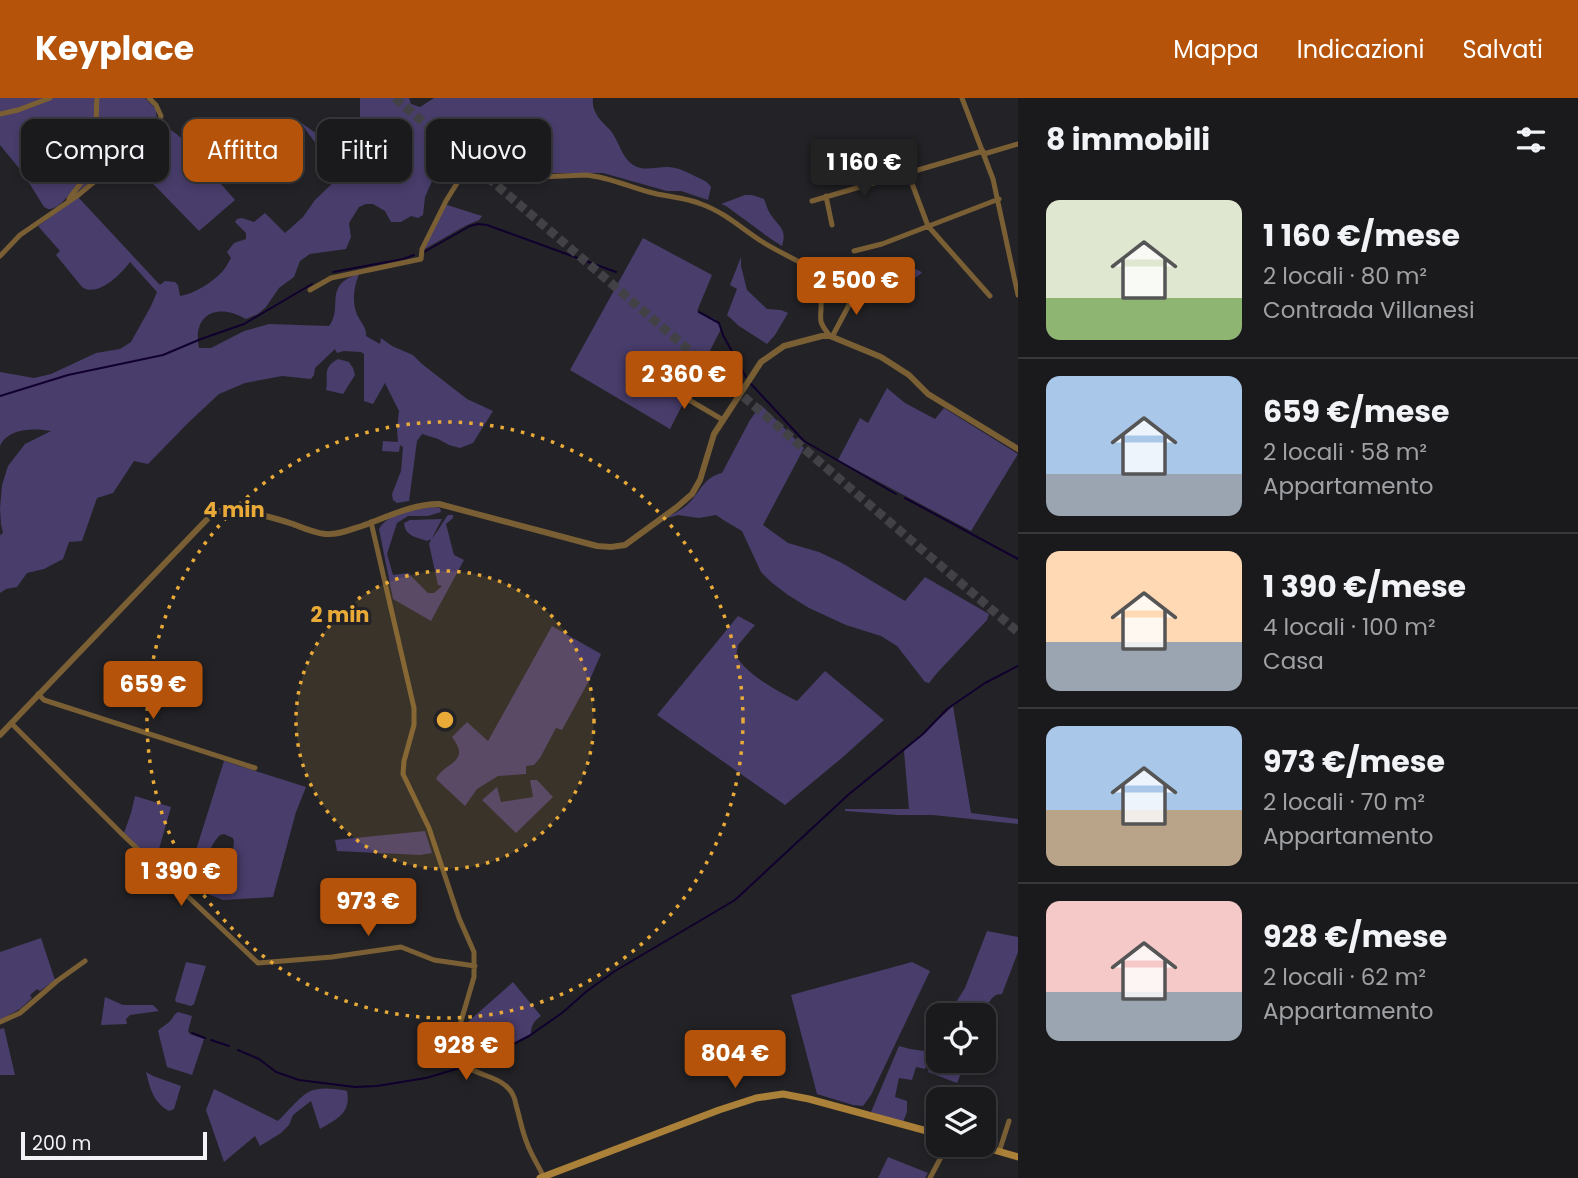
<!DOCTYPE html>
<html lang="it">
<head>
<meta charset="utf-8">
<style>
	:root { --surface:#1a1a1d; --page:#232326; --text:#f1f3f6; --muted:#9fa1a4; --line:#38383b; --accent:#b45309 }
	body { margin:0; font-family:Poppins,sans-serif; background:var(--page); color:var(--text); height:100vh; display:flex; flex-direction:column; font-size:26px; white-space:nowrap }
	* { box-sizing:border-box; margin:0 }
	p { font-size:23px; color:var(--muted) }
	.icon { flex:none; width:38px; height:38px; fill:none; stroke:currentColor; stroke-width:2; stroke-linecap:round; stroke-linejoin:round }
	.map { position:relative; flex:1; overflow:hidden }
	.side { display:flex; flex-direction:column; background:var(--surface); width:560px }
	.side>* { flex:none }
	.guide { position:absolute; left:21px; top:21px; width:665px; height:63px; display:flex; gap:14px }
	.buttons { position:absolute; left:926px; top:905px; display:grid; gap:14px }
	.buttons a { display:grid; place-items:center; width:70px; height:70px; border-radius:14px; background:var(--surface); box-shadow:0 4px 10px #0003,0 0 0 2px var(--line); font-size:35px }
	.scale { position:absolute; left:21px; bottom:18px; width:186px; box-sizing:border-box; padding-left:7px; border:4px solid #f3f3f6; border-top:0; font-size:19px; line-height:24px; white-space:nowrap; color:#f3f3f6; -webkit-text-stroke:5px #232327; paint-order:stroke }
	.price { position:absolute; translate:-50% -60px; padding:0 16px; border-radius:7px; background:var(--accent); color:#fff; font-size:23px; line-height:46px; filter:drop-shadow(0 2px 4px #0008) }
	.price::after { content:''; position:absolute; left:50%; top:42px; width:21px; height:16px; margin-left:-10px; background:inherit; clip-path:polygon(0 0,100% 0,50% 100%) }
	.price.active { background:#222; color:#fff }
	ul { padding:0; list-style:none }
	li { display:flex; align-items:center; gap:21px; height:175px; padding:0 28px }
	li+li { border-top:2px solid var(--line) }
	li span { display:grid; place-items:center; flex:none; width:196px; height:140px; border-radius:14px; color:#555 }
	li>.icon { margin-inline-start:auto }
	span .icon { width:84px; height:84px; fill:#fffc; stroke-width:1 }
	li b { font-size:30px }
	h2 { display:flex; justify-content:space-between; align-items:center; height:84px; padding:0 28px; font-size:30px }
	.pill { padding:0 24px; border-radius:14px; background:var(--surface); box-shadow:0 4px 10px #0003,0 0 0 2px var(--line); font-size:24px; line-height:63px }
	.pill.active { background:var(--accent); color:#fff }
	header { display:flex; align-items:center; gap:42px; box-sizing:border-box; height:98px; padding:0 35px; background:var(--accent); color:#fff }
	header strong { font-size:33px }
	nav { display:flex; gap:38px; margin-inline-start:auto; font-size:24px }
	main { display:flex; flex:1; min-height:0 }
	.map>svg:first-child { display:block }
	.green { fill:#483d6b; fill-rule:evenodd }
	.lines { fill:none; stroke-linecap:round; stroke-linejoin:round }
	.stream { stroke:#11002e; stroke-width:2 }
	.trunk-tunnel { stroke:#424246; stroke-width:9; stroke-dasharray:9 4.5; stroke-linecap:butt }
	.minor { stroke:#7a5f35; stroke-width:5 }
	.tertiary { stroke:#7a5f35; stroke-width:6 }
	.secondary { stroke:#ab8038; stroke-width:7 }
	.ring { fill:none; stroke:#e9aa38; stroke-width:3.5; stroke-dasharray:3.5 7 }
	.centre { fill:#e9aa38; stroke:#232327; stroke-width:3.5 }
	.ring-label { font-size:21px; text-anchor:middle; font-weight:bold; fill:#e9aa38; stroke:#232327; stroke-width:6; stroke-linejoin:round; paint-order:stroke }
</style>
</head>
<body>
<header>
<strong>Keyplace</strong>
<nav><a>Mappa</a><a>Indicazioni</a><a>Salvati</a></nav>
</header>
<main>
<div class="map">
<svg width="1018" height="1080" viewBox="0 0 1018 1080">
	<rect width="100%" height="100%" fill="#232327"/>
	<path class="green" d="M0,0H145L156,11C156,14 157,19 156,22C149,40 92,82 75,96L73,94C64,100 60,111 48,111L44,109L23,75L0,47Z
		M360,0H409L411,6L420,9L434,0H593C591,14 601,23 610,32C620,44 621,60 635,68C644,73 656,69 667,69C677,69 684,73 693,77C700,81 707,82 711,89L708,102L681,93H667L603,75H524L500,78L477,77L439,67L425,99L423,117L418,120L411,118L401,124H391L385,113L373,106H366L359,109L349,125L351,139L346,151L310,156L300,163L294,179L279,190L266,209L258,216L246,221C218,205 192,215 199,250H211L244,233L269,226L329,228C344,209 322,187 359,176C353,191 351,208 360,222C364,229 366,230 366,238L380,246L381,240L392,248L413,257L422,266L467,301L493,313L473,345L460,350L449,347L438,341L422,336L417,343L409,403L397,405L393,402L392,396L401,373L403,349L400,347L399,354L382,353L383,343L398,344L397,331L399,313L385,285L373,306L364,303V256L361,254L344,253L337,255L335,251L315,270L314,277L311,281L282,278L245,285L219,296L189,324L148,366L134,363L113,395L97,400L82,443L69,444L63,461L44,471L27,475L17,489L6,491L0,495V437L3,435L1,426L0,411L2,387L8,368L25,346L51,333C34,330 8,330 0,348V274L34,280L51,276L96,255L120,251L131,244L151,208L157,194L130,164C121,176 98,200 82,189L56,157L60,153L38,128L78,99L160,187L165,183L175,184L178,187L180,198C194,196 211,185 221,175C225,171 228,165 231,160L227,154L234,145L246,141V135L235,124L237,121L242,120L254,124L265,115L285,135L303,119L315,102L340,78L347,67L330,61L319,50L300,24L327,43L340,48L356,42L360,26Z
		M166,27C170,32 174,34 179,38C185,43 186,50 193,54L235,102L199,133L131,63L139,65L147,60L150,55L143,47Z
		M745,97H752L764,101C766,106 768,113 771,117C780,130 787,131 782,148L771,141L726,108L721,106Z
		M444,106L482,118L479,122L465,128L423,152Z
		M643,140L712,177L697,213L715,221L721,231L670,331L570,272Z
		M741,159V168L747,192L767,211L781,212L788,215L775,237L767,246L739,228L727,217L737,191L730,187Z
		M885,159L920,173L922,175L908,185L892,191L878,193L876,185L871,177L882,166Z
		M338,261L349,264L353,270L355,277L343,296L326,292C329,279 321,270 338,261Z
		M887,290L905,305L935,321L944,310L1018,356L971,433L838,362L860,320L868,325Z
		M761,307L804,350L763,427L788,445L819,454L842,465L905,503L925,479L989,516L987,522L937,575L929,585L925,584L897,548L881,538L846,527L809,510L788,497L771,484L761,474L742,433L725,423L716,417L699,420L678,417L664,421C673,416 682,412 689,405C701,393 704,379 722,375L750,322Z
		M432,409L440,410L441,414L428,418H408L397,425L387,456L393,477L408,475L428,495H434L442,488L438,487L429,446L431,441L427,443C416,439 405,438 404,425L410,422L442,421L432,440C438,434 443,423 448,417H453V420L446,426L454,457L464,462L431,523L393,501L379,431C389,414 414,412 432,409Z
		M738,518L755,527L738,547L736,558C749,578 775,592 797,603L825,573L884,622L843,659L785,707L657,617Z
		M552,528L601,556L591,579L562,632L556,630L540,660L534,667L526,668V676L498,678L477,691L465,708L436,681C444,664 472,665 452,639L467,624L488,643Z
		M953,608L971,715L1018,721V726L933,717H898L845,713V711H909L904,653Z
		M224,663L306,689L296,714L273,799L223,802L185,787ZM224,736L233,740L234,744L231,773L224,777L207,772C204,761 212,745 220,737Z
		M530,682H537L553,699L516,735L482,702L497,689L501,704L533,699Z
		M135,698L171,709L155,765L124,735L131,715Z
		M425,733L432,755L420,757L337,753L335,742Z
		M987,833L1018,839V854L1002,896C989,896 987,910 984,920V917H951L953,909L965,890Z
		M41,840L55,882L40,893L37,891L30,897L32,900L20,911L0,922V854Z
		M186,864L206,868L194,906L191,908L176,904L175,902Z
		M912,864L930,873L871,997L863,1008L853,1007L817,996L791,897Z
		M513,884L541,918C534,923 531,927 531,936L515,944L488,953L477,961L466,962C458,954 460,940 461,930Z
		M105,899L123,907H153L159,913L130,917L126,921L127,926L101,927Z
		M178,914L192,918L188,933L190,936L204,941L192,977L167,969L158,933C162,928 167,927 170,923C174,919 173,917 178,914Z
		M4,930L15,977H0V931Z
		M899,948L910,951L932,954L925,971L916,969L912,982L899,980L895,999L907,1003V1014L903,1024L871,1014Z
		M938,949V962L966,963L957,985L928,974Z
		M146,974L153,978L181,988L174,1011L169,1013C153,1004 150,990 146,974Z
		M214,991L278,1023C285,1016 300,999 307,995C318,988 335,991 347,993C351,1015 338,1020 320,1031L311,1003L293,1017L289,1027L281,1035L260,1048L255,1038L224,1064L206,1012Z
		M888,1059L928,1075L925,1080H878Z"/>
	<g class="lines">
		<path class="stream" d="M424,154L470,128L478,126L487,127L616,174
			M333,174L403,161L414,157
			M699,214L719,225L723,237L746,279
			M751,286L804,343L896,396
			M0,298L68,277L163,257L201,241L244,226L312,186
			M905,400L1018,461
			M192,935L205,940
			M211,942L229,948
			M238,952L259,961L276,974L299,982L355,989L377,988L426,980L463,969
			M469,966L479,962L494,951L510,948L529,938L562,915L587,893L615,873L735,802L848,697L923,636L947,611L985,585L1018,568"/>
		<path class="trunk-tunnel" d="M395,0L1018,534"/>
		<path class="minor" d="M962,0L993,81L1018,197
			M0,16L18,12L50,0
			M898,54L908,75L928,128L990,198
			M984,56L1018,46
			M826,98L832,127
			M69,101C76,90 87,80 91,68C99,47 95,22 97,0
			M812,103L983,53
			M854,153L882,146L999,101
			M0,158L20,137L77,98L129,55L157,28L161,18L156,7L149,0
			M310,192L331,180L421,161L422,151L446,103L462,77L489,81L586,77C608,79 627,88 649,94C666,99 685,99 701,106C724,114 741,130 761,143C778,154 796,161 813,172L806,188L821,203C822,222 816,221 830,238
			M832,239L849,207L854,188L860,184
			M657,283L723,322
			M371,424L414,610V627L404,663L403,676L429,730L459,820L474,854V879L459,930L458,942L462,965C477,978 494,977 506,988C512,993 515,1000 516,1007C520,1020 522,1033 527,1045C531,1057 539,1068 544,1080
			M38,596L44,602L255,670
			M11,625L124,738L258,865L332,859L401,849L434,862L475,868
			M0,924L20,915L57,883L85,863
			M999,1054L1009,1023
			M930,1080L948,1046"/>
		<path class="tertiary" d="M0,637L214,414C238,409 271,419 293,426C303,430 314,435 325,436C338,437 349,432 362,428C387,419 413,406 439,406L597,448L611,449L625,447L677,409L692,396L700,382L714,336L761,264L784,248L822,238H830L881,259L909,277L928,296L1018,351"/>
		<path class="secondary" d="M973,1046L1018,1059
			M540,1080L719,1012L756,1000L783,996L809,1001L938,1036"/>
	</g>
	<circle cx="445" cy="622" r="149" fill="#e9aa38" fill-opacity=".12"/>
	<g class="ring">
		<circle cx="445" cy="622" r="149"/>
		<circle cx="445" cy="622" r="298"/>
	</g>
	<circle cx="445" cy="622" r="10" class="centre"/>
	<g class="ring-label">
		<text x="234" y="419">4 min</text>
		<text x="340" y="524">2 min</text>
	</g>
</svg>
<div class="buttons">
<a><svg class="icon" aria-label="locate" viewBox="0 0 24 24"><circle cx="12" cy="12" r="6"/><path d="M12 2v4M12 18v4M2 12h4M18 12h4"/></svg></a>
<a><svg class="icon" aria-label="layers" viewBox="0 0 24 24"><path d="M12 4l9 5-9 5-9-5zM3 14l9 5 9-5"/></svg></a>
</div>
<div class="scale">200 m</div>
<b class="price active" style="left:864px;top:101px">1 160 €</b>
<b class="price" style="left:856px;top:219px">2 500 €</b>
<b class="price" style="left:684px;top:313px">2 360 €</b>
<b class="price" style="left:153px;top:623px">659 €</b>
<b class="price" style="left:181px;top:810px">1 390 €</b>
<b class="price" style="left:368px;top:840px">973 €</b>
<b class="price" style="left:466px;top:984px">928 €</b>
<b class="price" style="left:735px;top:992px">804 €</b>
<div class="guide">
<a class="pill">Compra</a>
<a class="pill active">Affitta</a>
<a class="pill">Filtri</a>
<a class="pill">Nuovo</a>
</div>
</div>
<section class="side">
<h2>8 immobili<svg class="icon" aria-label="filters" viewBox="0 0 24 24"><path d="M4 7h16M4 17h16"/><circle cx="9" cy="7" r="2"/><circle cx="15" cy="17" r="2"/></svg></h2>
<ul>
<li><span style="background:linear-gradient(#dfe7d0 70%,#8fb573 0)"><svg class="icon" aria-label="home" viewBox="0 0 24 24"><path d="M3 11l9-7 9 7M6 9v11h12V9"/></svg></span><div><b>1 160 €/mese</b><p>2 locali · 80 m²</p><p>Contrada Villanesi</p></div></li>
<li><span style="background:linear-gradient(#a9c7e8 70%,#9aa5b1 0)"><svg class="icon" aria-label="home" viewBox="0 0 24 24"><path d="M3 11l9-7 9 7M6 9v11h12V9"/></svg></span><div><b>659 €/mese</b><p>2 locali · 58 m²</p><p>Appartamento</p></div></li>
<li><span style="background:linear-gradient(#ffd9b3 65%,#9aa5b1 0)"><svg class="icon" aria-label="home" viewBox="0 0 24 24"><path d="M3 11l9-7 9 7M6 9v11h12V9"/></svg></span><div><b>1 390 €/mese</b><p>4 locali · 100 m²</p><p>Casa</p></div></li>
<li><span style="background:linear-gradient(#a9c7e8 60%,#b9a48a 0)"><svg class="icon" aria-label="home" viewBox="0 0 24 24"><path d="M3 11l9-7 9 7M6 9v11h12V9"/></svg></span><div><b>973 €/mese</b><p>2 locali · 70 m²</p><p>Appartamento</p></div></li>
<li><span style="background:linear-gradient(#f6c9c9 65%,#9aa5b1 0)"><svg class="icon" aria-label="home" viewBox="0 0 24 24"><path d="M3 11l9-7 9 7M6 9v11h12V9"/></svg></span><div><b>928 €/mese</b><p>2 locali · 62 m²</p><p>Appartamento</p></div></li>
</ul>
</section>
</main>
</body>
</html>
